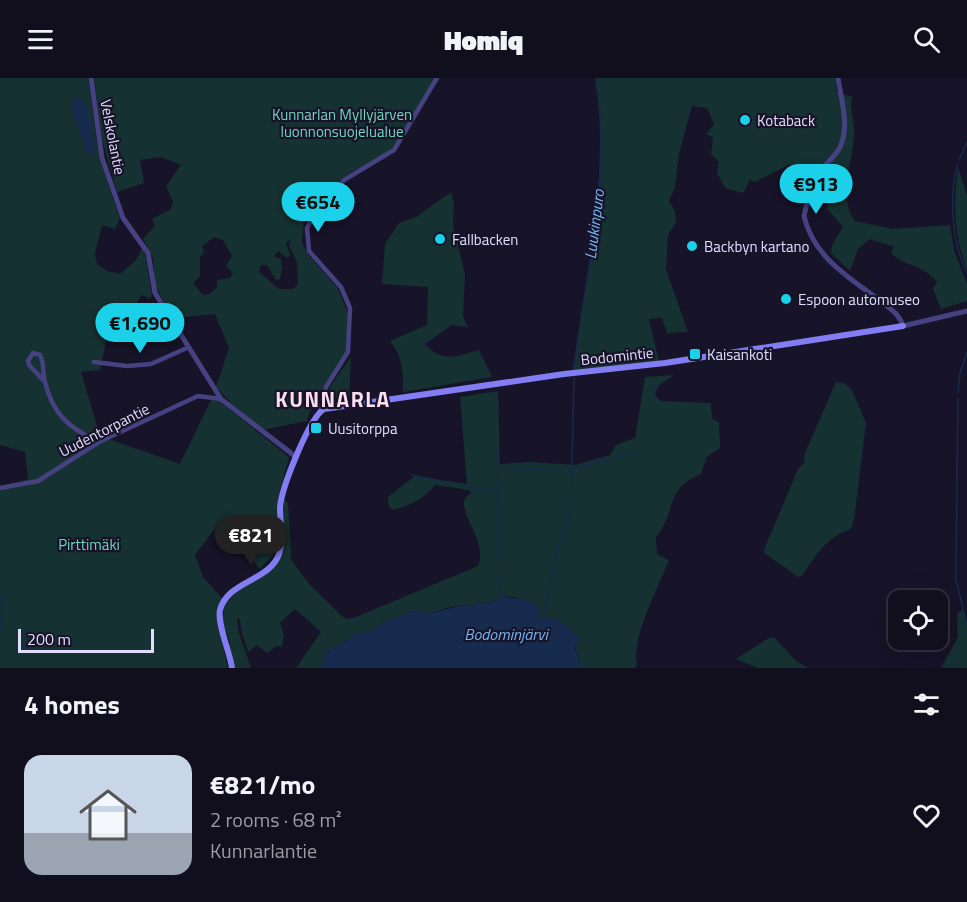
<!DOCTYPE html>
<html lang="en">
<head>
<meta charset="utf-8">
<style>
	:root { --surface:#110e1e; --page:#1e1c2b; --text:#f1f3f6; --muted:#9c9ca4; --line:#302e3c; --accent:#1bd0e9 }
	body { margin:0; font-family:"Titillium Web",sans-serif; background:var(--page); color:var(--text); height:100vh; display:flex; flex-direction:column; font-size:22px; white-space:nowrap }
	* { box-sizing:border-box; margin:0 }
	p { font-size:20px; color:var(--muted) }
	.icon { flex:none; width:33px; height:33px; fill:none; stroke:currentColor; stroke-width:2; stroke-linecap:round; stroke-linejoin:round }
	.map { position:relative; height:590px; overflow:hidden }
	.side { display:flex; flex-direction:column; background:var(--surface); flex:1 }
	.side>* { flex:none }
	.fabs { position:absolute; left:888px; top:512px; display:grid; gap:12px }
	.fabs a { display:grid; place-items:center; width:60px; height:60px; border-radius:12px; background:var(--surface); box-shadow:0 6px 24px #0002,0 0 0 2px var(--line); font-size:30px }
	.scale { position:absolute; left:18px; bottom:15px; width:136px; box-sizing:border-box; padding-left:6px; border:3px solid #e1ddfc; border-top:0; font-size:16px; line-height:21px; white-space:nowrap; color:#e1ddfc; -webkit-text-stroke:4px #171328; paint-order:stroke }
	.price { position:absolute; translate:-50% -51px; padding:0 14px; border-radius:21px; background:var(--accent); color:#111; font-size:20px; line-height:39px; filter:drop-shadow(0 2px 3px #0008) }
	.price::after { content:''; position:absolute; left:50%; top:36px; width:18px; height:14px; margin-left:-9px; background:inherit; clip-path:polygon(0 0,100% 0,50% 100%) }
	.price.current { background:#222; color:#fff }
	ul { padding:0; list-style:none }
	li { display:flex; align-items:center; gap:18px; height:150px; padding:0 24px }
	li+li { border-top:2px solid var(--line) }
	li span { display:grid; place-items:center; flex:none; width:168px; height:120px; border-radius:18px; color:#555 }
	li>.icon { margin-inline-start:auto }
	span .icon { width:72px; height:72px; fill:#fffc; stroke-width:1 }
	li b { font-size:26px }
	h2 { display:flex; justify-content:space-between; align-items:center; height:72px; padding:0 24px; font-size:26px }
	header { display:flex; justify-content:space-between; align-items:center; height:78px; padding:0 24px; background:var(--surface); font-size:27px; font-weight:800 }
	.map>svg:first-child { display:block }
	.green { fill:#163131; fill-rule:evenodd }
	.water { fill:#162b4e }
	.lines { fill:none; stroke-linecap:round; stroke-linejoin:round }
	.stream { stroke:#162b4e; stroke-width:1.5 }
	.minor { stroke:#464282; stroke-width:4.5 }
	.tertiary { stroke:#464282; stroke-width:5 }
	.secondary { stroke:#827df2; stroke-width:6 }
	.poi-dot { fill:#1bd0e9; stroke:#171328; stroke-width:2 }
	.labels { text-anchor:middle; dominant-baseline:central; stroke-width:4.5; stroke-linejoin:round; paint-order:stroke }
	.park-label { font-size:15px; fill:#6fd6be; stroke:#171328 }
	.poi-label { font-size:15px; fill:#e1ddfc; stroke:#171328; text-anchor:start }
	.street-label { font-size:15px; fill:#e1ddfc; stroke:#171328 }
	.water-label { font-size:16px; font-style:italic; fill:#75b5f2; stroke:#171328 }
	.district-label { font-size:21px; font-weight:bold; letter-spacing:1.5px; fill:#fcdef1; stroke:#171328 }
</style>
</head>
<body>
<header><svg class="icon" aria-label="menu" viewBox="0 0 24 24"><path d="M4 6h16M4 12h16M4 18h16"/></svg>Homiq<svg class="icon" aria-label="search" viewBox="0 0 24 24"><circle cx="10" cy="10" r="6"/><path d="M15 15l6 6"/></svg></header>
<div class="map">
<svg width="967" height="590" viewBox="0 0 967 590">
	<rect width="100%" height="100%" fill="#171328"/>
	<path class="green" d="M0,0H88L99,79L120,141L115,151L102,147L95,175L97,186L107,193L120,196L136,182L142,170L145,176L152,217L150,221L142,217L135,228L145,233L148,243H110L100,292L81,294L100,358L180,386L213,318L289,379L278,420V460L274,476L260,491L247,476L225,458L228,444L221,443L195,477L203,499L221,519L217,539L228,590H0V409L28,401L25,374L0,367Z
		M94,0H437L396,67L387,75L348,96L330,110L304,142L302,164L307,175L338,210L348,236L346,275L325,307L320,319L314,321L307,343L262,352L228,322L216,309L229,270L215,236L173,240L155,208L153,180L143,161L155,148L152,141L171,131L173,124L166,108L181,87L161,79L140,82L144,105L117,114L102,62ZM214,159L223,162L232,178L226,188L233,195L230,200L217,202V209L210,216L203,217L193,205L200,198V179L204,175L202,168ZM291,162L289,168L297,184L298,206L293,211H279L259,194L261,187H267L276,202L280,201L282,190L281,181L274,178L278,173L287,180L290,177L286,165Z
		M595,0H835L837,14L853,19C848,29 854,40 854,51C855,80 836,118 855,143L893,151L950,147L954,172L967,206V223L941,231L933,211L937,204C923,186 907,190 891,175L894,169L870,161L858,171L850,193L831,175L832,167L843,149L827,131L831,115L812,101L803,89L788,87L755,104L750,102L743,115L725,110L717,95L719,84L711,76L713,60L706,56L714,46L707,30L692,28L679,76L675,109L669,123L675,133L676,144L668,157L666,191L688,254L667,255L662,240L649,241L659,284L573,292C585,195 611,97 595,0Z
		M958,89L967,117V192C954,158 953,124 958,89Z
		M451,114L454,125L453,148L465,196L463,239L468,249L452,247L425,266C443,286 456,278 479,272L492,299L403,314C403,295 403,279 390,263L427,247L428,209L382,206L385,166L399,145L416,139Z
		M351,279L349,319L325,322L329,310Z
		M674,297L658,308L655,317L660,323L711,325L712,341L719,344L720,370L707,379L701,396C664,411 677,434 656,459L657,476L669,482C659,509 631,559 637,587L635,590H581L575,568L545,542H538L540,530L514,519L500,518C495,524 485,527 478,524L473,528C456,525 443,532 427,536C422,537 419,532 414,533C404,535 393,545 384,544C381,547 376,553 373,554C358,559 345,560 333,572H329L326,575L322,590H296L321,554L295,531L280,545L284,556L282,569L277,568L267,575L257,567L248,574L241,552L240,542L237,539L238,552L251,590H234L229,561L222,545L225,526L239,512L278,483L284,422L288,425L291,474L290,480L310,507L341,537L347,541L356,539L478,488C487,469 466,444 464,427C463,421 467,418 471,415L469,412L435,407C426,420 407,429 392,432L388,426V419L415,398L467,406L460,319L498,313L500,386L531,384L575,387L610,377L616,367L635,360L645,299Z
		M836,304L844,305L852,312L866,345L854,442L851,451C825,460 817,476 802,498L798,499L763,474L798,391L804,385L805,375Z
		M963,531L967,547V590H941L958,559L957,536Z
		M769,560H775L796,583L808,590H758L736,581Z"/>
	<path class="water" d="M74,19H80C91,32 95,60 93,76L89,77L72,33Z
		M500,518L530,523L540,530L539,542C556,535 566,547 579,560L575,569L581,590H322L325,575L348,562L354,555L373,554L380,546C392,542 404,536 417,532C432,541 455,524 473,528L477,524C486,527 495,524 500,518Z"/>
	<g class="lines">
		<path class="stream" d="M959,82L967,64
			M957,87C949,122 952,163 967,196
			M574,290L600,120L601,30L598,0
			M958,315L960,295L967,274
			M958,320L956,502L967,547
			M497,371L500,518
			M498,389L572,392L632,374
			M411,397L489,413L497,409
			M0,517L2,528L0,552
			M543,540L558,468L571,431L574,299"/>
		<path class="minor" d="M94,284L127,288L151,286L187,270
			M44,303L29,287L28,283L33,275L40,277C45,286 42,295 45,304C53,337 69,350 99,364
			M320,333L326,309L348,274L350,230L341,209L309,173L307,150L314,137L344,102L394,72L437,0
			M0,410L38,403L99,364L198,318L221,321"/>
		<path class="tertiary" d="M91,0L102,80L123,140L148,175L155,215L221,321L296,379
			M838,0C841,21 850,48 840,69C837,77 828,83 823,90C814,104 807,122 804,138C813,178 848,199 878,221C889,230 899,235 903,248L967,233"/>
		<path class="secondary" d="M232,590C230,574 217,546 220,532C227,503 270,503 279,476C284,461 280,445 280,430C281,411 309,340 324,331L564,296L665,285L903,248"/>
	</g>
	<g class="poi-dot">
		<circle cx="745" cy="42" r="6"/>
		<circle cx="440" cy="161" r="6"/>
		<circle cx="692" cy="168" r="6"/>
		<circle cx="786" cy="221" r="6"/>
		<rect x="689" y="270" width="12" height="12" rx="3"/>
		<rect x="310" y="344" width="12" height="12" rx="3"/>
	</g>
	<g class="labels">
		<g class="park-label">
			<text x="342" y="36">Kunnarlan Myllyjärven<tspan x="342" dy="17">luonnonsuojelualue</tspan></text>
			<text x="89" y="466">Pirttimäki</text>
		</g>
		<g class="poi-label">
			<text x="757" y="42">Kotaback</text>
			<text x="452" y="161">Fallbacken</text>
			<text x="704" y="168">Backbyn kartano</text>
			<text x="798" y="221">Espoon automuseo</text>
			<text x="707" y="276">Kaisankoti</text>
			<text x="328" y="350">Uusitorppa</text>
		</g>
		<g class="street-label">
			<text transform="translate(113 59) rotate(79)">Velskolantie</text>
			<text transform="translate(617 278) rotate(-6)">Bodomintie</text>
			<text transform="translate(104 352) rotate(-27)">Uudentorpantie</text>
		</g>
		<g class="water-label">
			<text transform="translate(594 146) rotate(-83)">Luukinpuro</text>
			<text x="506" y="556">Bodominjärvi</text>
		</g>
		<g class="district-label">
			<text x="333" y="321">KUNNARLA</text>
		</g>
	</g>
</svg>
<div class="fabs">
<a><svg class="icon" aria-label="locate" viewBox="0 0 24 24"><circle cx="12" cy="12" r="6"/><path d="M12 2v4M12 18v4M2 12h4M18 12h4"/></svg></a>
</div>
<div class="scale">200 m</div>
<b class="price" style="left:816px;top:137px">€913</b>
<b class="price" style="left:318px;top:155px">€654</b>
<b class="price" style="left:140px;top:276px">€1,690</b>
<b class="price current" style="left:251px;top:488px">€821</b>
</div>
<section class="side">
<h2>4 homes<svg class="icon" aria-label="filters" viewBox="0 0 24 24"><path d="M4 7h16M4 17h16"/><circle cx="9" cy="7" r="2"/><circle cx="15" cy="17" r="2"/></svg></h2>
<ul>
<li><span style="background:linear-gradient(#c9d6e8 65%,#9aa5b1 0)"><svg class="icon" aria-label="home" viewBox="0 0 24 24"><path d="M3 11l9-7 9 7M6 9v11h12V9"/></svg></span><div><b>€821/mo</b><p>2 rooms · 68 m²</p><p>Kunnarlantie</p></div><svg class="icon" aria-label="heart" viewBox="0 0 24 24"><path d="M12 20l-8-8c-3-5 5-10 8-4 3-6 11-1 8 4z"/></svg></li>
</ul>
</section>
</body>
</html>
